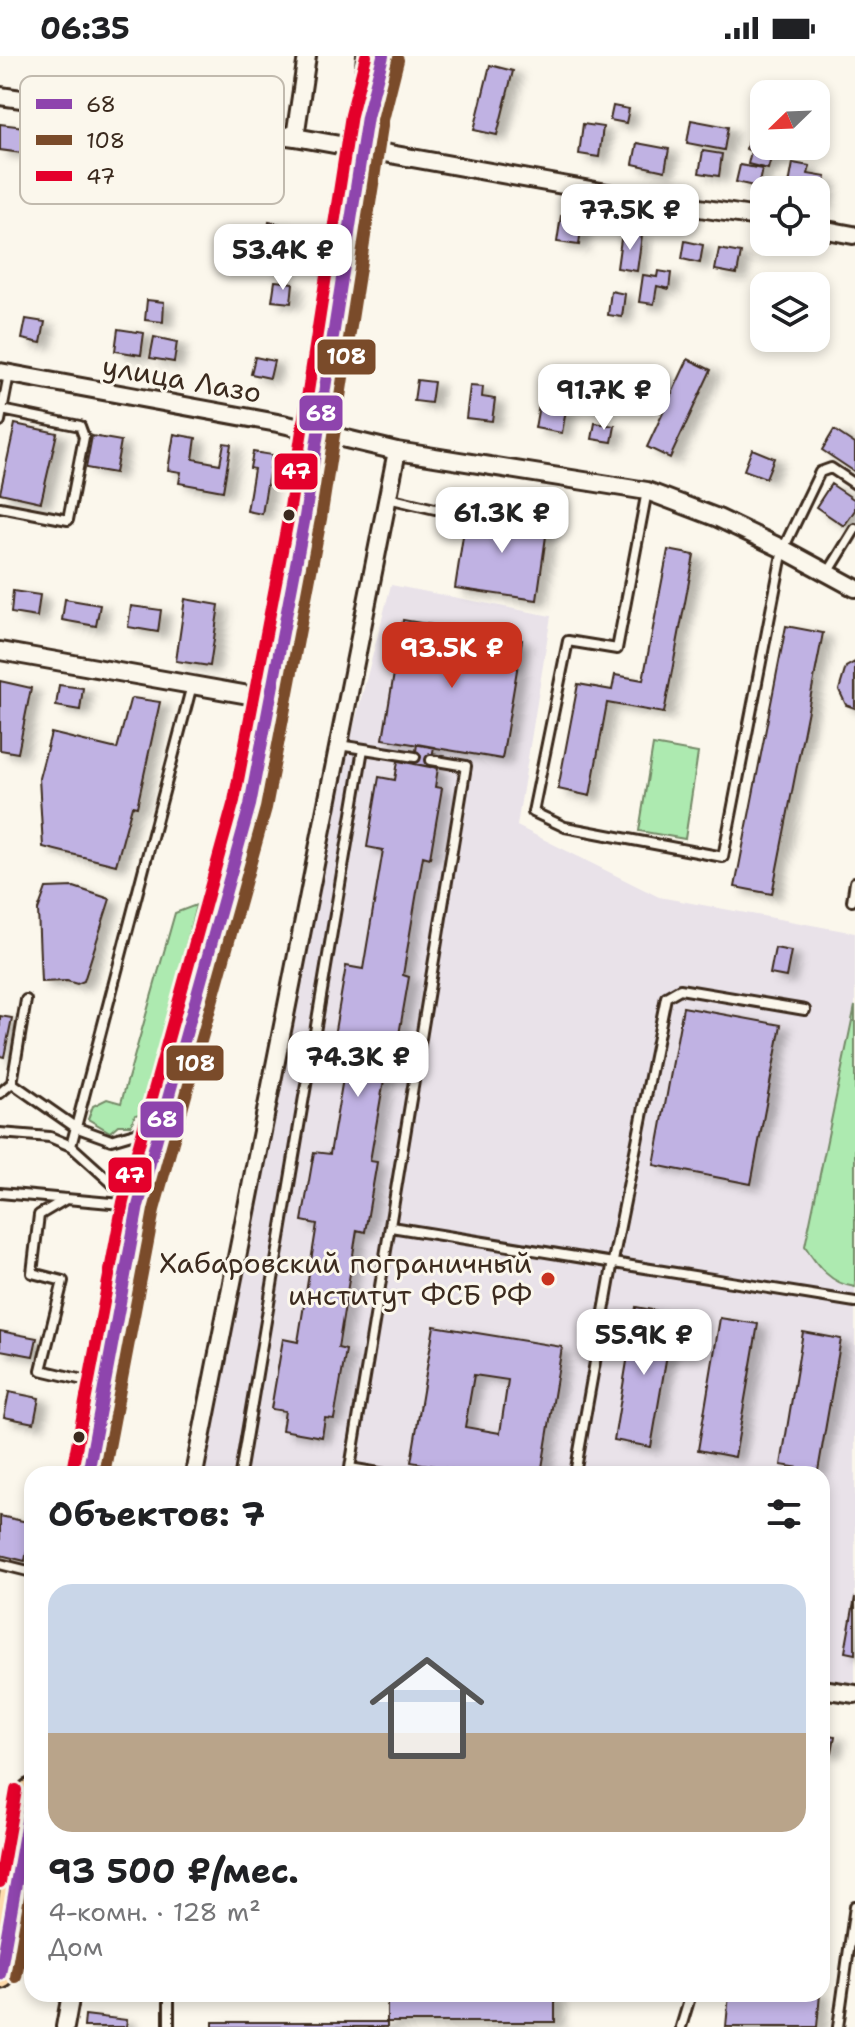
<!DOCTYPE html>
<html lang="ru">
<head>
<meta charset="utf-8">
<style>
	:root { --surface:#fff; --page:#f6f6f6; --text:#202124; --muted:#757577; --accent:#c8321e }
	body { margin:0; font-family:"Shantell Sans",sans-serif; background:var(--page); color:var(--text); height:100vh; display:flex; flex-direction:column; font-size:30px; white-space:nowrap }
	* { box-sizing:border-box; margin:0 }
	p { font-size:26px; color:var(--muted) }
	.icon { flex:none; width:44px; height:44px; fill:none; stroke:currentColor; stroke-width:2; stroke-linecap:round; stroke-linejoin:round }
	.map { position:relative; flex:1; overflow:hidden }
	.drawer { position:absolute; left:24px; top:1410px; width:806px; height:536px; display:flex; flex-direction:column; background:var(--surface); border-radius:24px; box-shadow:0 4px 12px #0003 }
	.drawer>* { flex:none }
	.needle { width:52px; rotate:247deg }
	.buttons { position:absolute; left:750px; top:24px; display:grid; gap:16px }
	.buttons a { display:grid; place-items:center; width:80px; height:80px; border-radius:16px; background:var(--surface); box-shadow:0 4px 12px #0003; font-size:40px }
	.price { position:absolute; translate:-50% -68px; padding:0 18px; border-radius:16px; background:#fff; color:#222; font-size:26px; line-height:52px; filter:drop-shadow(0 2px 4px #0008) }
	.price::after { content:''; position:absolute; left:50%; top:48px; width:24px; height:18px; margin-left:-12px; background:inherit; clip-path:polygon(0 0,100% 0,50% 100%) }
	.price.current { background:var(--accent); color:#fff }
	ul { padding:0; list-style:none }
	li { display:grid; align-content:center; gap:16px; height:424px; padding:0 24px }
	li span { display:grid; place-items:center; height:248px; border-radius:24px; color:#555 }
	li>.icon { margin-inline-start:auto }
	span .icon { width:144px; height:144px; fill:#fffc; stroke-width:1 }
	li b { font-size:34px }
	h2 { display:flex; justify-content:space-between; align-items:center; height:96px; padding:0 24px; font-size:34px }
	.status { display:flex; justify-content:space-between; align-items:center; height:56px; padding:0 40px; background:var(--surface); direction:ltr }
	.status svg { height:22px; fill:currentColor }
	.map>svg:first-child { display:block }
	.built { fill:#e9e2e9 }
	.green { fill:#adeab0; stroke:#748a67; stroke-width:2 }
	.building { fill:#c0b2e3; stroke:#3b2a1e; stroke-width:2; fill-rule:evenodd; filter:url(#shadow) }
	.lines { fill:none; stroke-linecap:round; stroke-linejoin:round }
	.lane-casing { stroke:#3b2a1e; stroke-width:14 }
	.street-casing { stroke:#3b2a1e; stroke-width:22 }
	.highway-casing { stroke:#3b2a1e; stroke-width:34 }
	.lane { stroke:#fbf7ec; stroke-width:8 }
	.street { stroke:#fbf7ec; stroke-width:16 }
	.highway { stroke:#fedbac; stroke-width:28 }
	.bus-1-casing { stroke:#fbf7ec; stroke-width:18 }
	.bus-2-casing { stroke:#fbf7ec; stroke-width:18 }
	.bus-3-casing { stroke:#fbf7ec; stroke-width:18 }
	.bus-1 { stroke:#8e44ad; stroke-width:12 }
	.bus-2 { stroke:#7a4b2a; stroke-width:12 }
	.bus-3 { stroke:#e4002b; stroke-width:12 }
	.bus-dot { fill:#3b2a1e; stroke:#fbf7ec; stroke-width:3 }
	.poi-dot { fill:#c8321e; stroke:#fbf7ec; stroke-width:3 }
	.labels { text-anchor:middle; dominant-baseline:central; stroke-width:6; stroke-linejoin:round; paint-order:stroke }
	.street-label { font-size:28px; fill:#3b2a1e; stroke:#fbf7ec }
	.poi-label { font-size:28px; fill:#3b2a1e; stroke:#fbf7ec; text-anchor:end }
	.key { fill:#fbf7ec; stroke:#c1baae; stroke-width:2 }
	.key-label { font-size:22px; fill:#3b2a1e }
	.line-badge { stroke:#fbf7ec; stroke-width:3 }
	.badge-label { font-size:22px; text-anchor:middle; font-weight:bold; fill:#fff }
</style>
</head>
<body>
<div class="status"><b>06:35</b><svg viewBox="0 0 49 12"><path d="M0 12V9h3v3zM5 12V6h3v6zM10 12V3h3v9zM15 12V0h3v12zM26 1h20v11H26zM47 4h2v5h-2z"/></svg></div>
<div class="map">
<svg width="855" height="1971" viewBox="0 0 855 1971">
	<defs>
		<filter id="shadow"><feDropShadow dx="9" dy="5" stdDeviation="4" flood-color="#0004"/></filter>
	</defs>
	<rect width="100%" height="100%" fill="#fbf7ec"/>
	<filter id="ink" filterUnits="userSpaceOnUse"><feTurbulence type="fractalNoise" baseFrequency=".0125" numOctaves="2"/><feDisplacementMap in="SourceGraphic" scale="16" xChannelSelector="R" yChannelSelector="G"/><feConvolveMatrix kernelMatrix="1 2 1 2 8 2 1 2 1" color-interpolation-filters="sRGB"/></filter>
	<g filter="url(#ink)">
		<path class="built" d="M391,529L551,560L517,770L659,841L855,877V1633L822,1626V1418H205L316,814Z"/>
		<path class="green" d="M653,689L698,697L685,783L639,775Z
			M196,849L144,1057L135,1059L131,1069H118L110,1076L88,1063L93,1050L107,1043L121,1047L175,857Z
			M855,950V1231C831,1228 817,1210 805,1190Z"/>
		<path class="building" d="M490,9L513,15L497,79L474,74Z
			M613,50L629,53L626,67L610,64Z
			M691,64L728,71L724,94L687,87Z
			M0,68L33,72L30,98L0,94Z
			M583,68L603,71L599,101L579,98Z
			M750,76L764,79V90H784L781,104L771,102L768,113L748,108L751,95L746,93Z
			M637,87L669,93L665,115L633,108Z
			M703,95L722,98L719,120L699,117Z
			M793,107L810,110L808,118L826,121L821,146L816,145V134H788Z
			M740,109L762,113L758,131L736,126Z
			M561,160L582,163L579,189L557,186Z
			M269,166L300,171L296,190L266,184Z
			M622,176L642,179L637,215L617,212Z
			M685,185L703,189L700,207L682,203Z
			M719,193L741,197L737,218L715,214Z
			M658,215L671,217L669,233L657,230L654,248L639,246L643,219L657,221Z
			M275,225L293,227L291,247L272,245Z
			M611,235L625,238L622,261L608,259Z
			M147,244L164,246L163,266L145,264Z
			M26,263L45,266L41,287L22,283Z
			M118,273L144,277L141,299L115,295Z
			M154,281L177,286L174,306L150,302Z
			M255,301L274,305L270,322L251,318Z
			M688,303L711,314L670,402L647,391Z
			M637,315L665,322L660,344L632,338Z
			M417,324L434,326L431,347L414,345Z
			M470,330L483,331L482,341L495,343L492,365L466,362Z
			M541,338L553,340L551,352L566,354L562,377L535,372Z
			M595,367L615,370L612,386L592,383Z
			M15,368L57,377L41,446L0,437Z
			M834,374L855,388V416L822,394Z
			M174,378L196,382L193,403L220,408L224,387L231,388L223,435L179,427L181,416L168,414Z
			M92,380L121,385L115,417L86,412Z
			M752,393L774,402L766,422L744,414Z
			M253,396L272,399L262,458L247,455L254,413L250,412Z
			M831,428L855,444V454L844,470L816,451Z
			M467,454L548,466L537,544L455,532Z
			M668,494L694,499L664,657L607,647L590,740L558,733L578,628L612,634L615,619L643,624Z
			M13,535L40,539L37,561L11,557Z
			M65,543L100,549L96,570L62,564Z
			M185,543L219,549L210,610L176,605Z
			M131,550L161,554L158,576L128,571Z
			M403,564L522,584L502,703L383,683Z
			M786,570L823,577L772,838L735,831Z
			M855,606V652L846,649L839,634L846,611Z
			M0,625L31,632L18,697L0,694Z
			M59,629L83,632L80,654L56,650Z
			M133,642L160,646L137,751L132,750L116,809L43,791L39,722L51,677L117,693L130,644Z
			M417,688L434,691L430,711L414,708Z
			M398,705L438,712L435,731L442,732L430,802L423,800L403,919L409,921L397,990L390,989L370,1105L377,1106L365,1176L357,1174L338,1292L346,1294L334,1363L325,1362L322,1381L282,1374L285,1355L271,1353L283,1283L298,1286L317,1168L302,1165L314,1096L330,1098L350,982L334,980L346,910L363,913L383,794L367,791L379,721L395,724Z
			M74,831L110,843L84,925L77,928L67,925L41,926L38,854L46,832Z
			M775,892L791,895L786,921L770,918Z
			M683,951L781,969L751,1128L654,1109Z
			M0,960L12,962L4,1001L0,1000Z
			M636,1251L674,1258L651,1391L614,1384Z
			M720,1262L758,1268L735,1401L698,1394Z
			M434,1270L562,1291L541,1418H481L411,1406ZM474,1319L508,1324L500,1377L465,1371Z
			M0,1275L37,1282L33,1300L0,1294Z
			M803,1276L841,1283L818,1415L781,1409Z
			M9,1336L39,1342L34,1367L4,1361Z
			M0,1460L32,1467L25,1505L0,1499Z
			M855,1541V1598L845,1596Z
			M822,1678L835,1680L832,1696L822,1695Z
			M387,1938H555V1966H387Z
			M729,1938H820L817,1971H726Z
			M85,1959L127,1964L126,1971H84Z
			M213,1966H387V1971H213Z"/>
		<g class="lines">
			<g class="lane-casing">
				<path id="lane" d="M0,365L9,318
					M647,435L617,593L568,585L533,756L565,771L723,801L783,493L820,416L831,412L855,428
					M388,442L435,453
					M0,451L68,464L84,381L80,370L2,354
					M828,517L855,473
					M339,689L415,701
					M852,845L855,826
					M12,1027L26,944
					M0,1037L12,1027L75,1071L111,1084L152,1072
					M0,1077L50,1081L71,1090L132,1145
					M71,1090L192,629
					M0,1137L133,1149
					M66,1143L39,1159L32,1217L63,1225L41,1314L100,1328
					M391,1171L855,1246
					M350,1412L385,1418
					M240,1418L363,693
					M349,1418L466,710L431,704
					M575,1418L613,1205L666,941L680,933L805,954
					M0,1508L32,1516
					M169,1938V1971
					M681,1971L691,1938
					M838,1971L855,1850"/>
			</g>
			<g class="street-casing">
				<path id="street" d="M0,40L295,81L635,142L764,162
					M295,81L307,0
					M816,172L853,179
					M0,316L283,368L397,395L647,435L718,462L783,493L855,532
					M0,595L271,643
					M194,1418L397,395
					M822,1633L855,1638
					M65,1971L71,1938"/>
			</g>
			<g class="highway-casing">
				<path id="highway" d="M88,1418L138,1150L250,749L319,376L363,93L372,0
					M0,1918L32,1737"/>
			</g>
			<use href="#lane" class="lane"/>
			<use href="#street" class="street"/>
			<use href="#highway" class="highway"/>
			<g class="bus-1-casing">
				<path id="bus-1" d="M88,1418L138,1150L250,749L305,461L367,61L383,0
					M0,1918L32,1737"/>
			</g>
			<g class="bus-2-casing">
				<path id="bus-2" d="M104,1418L154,1154L266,752L321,463L383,64L398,4
					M16,1921L32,1829"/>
			</g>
			<g class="bus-3-casing">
				<path id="bus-3" d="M72,1415L123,1146L234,745L289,458L351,59L366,0
					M0,1826L16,1734"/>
			</g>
			<use href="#bus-1" class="bus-1"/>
			<use href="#bus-2" class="bus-2"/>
			<use href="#bus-3" class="bus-3"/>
		</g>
	</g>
	<g class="bus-dot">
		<circle cx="289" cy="459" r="7"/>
		<circle cx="79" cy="1381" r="7"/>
	</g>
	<circle class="poi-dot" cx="548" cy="1223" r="8"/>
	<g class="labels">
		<g class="street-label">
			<text transform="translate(182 323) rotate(10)">улица Лазо</text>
		</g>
		<g class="poi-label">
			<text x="532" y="1207">Хабаровский пограничный<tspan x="532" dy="32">институт ФСБ РФ</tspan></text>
		</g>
	</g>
	<rect x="20" y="20" width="264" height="128" rx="12" class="key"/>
	<rect x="36" y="43" width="36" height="10" fill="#8e44ad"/>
	<rect x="36" y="79" width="36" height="10" fill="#7a4b2a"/>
	<rect x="36" y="115" width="36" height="10" fill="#e4002b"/>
	<g class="key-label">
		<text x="86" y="56">68</text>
		<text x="86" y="92">108</text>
		<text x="86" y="128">47</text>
	</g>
	<g class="line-badge">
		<rect x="316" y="282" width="61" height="38" rx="8" fill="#7a4b2a"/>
		<rect x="298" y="338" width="46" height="38" rx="8" fill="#8e44ad"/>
		<rect x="273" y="396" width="46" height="39" rx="8" fill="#e4002b"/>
		<rect x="165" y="988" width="60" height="38" rx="8" fill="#7a4b2a"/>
		<rect x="139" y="1044" width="46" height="39" rx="8" fill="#8e44ad"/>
		<rect x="107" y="1100" width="46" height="38" rx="8" fill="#e4002b"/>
	</g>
	<g class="badge-label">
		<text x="346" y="308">108</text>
		<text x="321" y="365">68</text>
		<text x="296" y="423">47</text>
		<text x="195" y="1015">108</text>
		<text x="162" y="1071">68</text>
		<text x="130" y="1127">47</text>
	</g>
</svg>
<div class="buttons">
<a><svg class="needle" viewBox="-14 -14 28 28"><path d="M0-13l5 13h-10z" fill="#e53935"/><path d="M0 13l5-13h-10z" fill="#757577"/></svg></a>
<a><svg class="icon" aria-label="locate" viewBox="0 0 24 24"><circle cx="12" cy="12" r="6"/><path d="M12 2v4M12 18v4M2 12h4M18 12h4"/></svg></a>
<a><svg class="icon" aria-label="layers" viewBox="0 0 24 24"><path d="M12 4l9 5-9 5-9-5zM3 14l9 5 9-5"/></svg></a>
</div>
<b class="price" style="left:630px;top:196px">77.5K ₽</b>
<b class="price" style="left:283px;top:236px">53.4K ₽</b>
<b class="price" style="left:604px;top:376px">91.7K ₽</b>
<b class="price" style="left:502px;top:499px">61.3K ₽</b>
<b class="price current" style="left:452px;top:634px">93.5K ₽</b>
<b class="price" style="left:358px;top:1043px">74.3K ₽</b>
<b class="price" style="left:644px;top:1321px">55.9K ₽</b>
<section class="drawer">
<h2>Объектов: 7<svg class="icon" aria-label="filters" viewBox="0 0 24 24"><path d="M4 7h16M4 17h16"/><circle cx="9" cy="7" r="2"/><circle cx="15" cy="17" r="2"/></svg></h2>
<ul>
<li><span style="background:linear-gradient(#c9d6e8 60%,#b9a48a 0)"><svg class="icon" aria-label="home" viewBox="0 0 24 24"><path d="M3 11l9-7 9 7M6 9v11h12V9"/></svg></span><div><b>93 500 ₽/мес.</b><p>4-комн. · 128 m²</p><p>Дом</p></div></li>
</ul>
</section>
</div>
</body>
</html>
